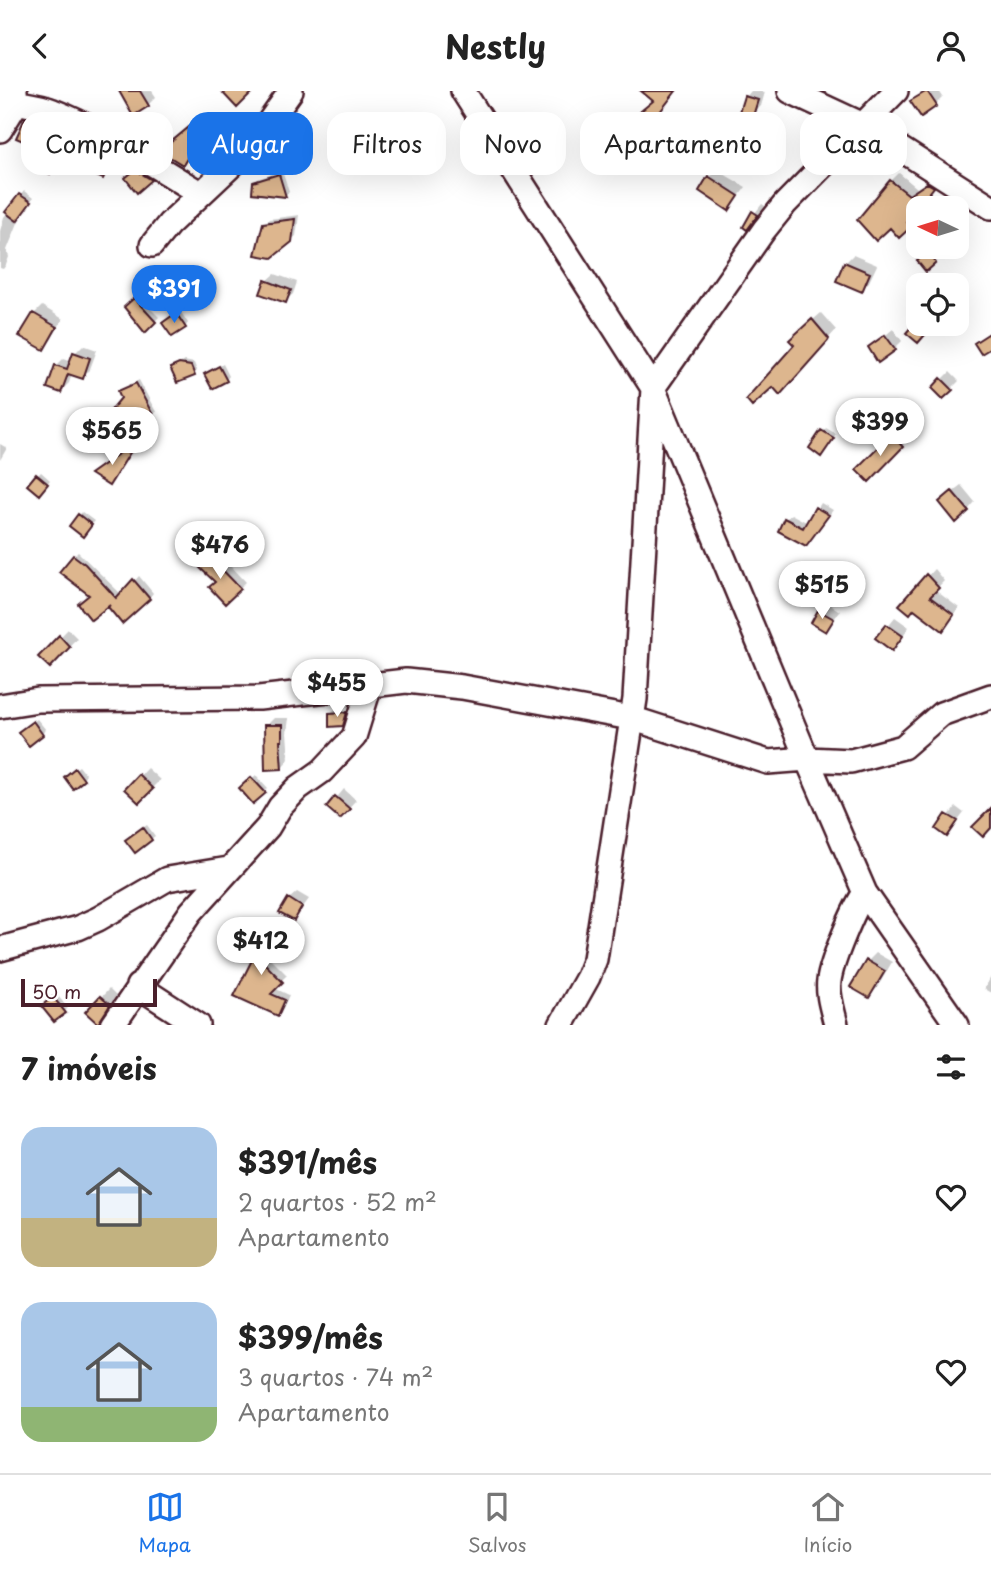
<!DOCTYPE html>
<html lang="pt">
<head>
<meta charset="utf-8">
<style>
	:root { --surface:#fff; --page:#f6f6f6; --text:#222; --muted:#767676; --line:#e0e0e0; --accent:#1a73e8 }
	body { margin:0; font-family:"Playpen Sans",sans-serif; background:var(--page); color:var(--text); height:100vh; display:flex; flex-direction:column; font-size:26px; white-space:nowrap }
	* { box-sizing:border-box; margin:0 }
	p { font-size:23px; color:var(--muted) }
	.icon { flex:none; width:38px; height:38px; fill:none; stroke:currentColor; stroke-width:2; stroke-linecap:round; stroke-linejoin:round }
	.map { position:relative; height:934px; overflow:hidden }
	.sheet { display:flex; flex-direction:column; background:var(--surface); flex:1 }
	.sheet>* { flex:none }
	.guide { position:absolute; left:21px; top:21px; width:950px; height:63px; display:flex; gap:14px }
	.needle { width:46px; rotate:274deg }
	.tools { position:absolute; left:906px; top:105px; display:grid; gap:14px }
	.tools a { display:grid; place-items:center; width:63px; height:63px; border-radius:14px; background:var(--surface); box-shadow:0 7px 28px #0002; font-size:35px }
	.scale { position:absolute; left:21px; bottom:18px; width:136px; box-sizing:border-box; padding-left:7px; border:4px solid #4a1f2b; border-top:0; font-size:19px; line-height:24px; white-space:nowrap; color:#4a1f2b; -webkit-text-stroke:5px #fff; paint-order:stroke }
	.price { position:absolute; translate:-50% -60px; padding:0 16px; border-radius:24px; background:#fff; color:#222; font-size:23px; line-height:46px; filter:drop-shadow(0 2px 4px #0008) }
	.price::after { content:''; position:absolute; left:50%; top:42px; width:21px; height:16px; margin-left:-10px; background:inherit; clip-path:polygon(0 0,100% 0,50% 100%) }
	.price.active { background:var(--accent); color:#fff }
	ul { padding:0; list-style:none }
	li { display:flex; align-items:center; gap:21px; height:175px; padding:0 21px }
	li span { display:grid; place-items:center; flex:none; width:196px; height:140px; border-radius:21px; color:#555 }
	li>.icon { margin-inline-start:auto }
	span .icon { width:84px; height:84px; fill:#fffc; stroke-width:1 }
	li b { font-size:30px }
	h2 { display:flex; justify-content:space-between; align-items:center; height:84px; padding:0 21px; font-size:30px }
	.pill { padding:0 24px; border-radius:21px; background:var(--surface); box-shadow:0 7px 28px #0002; font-size:24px; line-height:63px }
	.pill.active { background:var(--accent); color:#fff }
	header { display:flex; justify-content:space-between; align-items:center; height:91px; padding:0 21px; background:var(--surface); font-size:32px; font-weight:700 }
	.menu { display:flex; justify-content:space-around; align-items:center; height:98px; border-top:2px solid var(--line); background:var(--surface); font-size:19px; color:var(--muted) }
	.menu a { display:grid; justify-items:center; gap:4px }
	.menu .active { color:var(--accent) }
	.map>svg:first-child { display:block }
	.shadow { fill:#0003 }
	.building { fill:#ddb68e; stroke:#4a1f2b; stroke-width:2 }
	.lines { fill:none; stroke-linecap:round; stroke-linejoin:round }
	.minor-casing { stroke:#4a1f2b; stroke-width:28 }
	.minor { stroke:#fff; stroke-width:23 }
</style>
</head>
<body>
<header><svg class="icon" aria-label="back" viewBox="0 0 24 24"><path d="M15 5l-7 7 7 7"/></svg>Nestly<svg class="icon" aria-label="person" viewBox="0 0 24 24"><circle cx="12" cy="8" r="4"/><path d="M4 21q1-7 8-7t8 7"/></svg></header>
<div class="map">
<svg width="991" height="934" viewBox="0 0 991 934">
	<rect width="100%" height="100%" fill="#fff"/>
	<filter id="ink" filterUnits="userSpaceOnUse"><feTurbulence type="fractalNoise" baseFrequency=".0143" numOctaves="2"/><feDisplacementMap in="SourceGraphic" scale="14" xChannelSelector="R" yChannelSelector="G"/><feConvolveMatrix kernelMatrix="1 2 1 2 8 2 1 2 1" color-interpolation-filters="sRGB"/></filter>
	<g filter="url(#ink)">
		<path class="shadow" d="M124,0H152L156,6L148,14Z
			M656,0H676L660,21L662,23L637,45L655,9Z
			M751,0L765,1L761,15L753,23L746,6Z
			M924,0H939L943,6L935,14L913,10Z
			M32,22L73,36L55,75L49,81L44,57L26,28Z
			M205,24L213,34L199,47L177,48Z
			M236,26L245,32L237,43L225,41Z
			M100,56L117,65L111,78L103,86L92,64Z
			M144,72L158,81L137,99L135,79Z
			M717,79L746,96L729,118L710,86Z
			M282,80L289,101L286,104L254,100V92L258,88Z
			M899,82L917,97L936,85L940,88L913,122L918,127L899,144L891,90Z
			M24,100L33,107L22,122L7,159L9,166L6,174L3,178L0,177V140L4,126Z
			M762,113L765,115L755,129L747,137L745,135Z
			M299,124L296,145L290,150L264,133L269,128Z
			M935,156L943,163L926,179L927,163Z
			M853,164L877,174L869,191L861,199L838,189L845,172Z
			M275,183L297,191L293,203L285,210L267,190Z
			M138,205L159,226L145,240L126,216Z
			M42,215L63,228L51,249L43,257L34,223Z
			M180,220L188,232L185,236L168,228Z
			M821,222L836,239L787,294L799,241Z
			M893,238L902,250L894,258L870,257Z
			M83,254L97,259L90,278L82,286L72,282L69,292L61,300L56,275L64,267L72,270L75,262Z
			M184,270L194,272L197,280L194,283L173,277Z
			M223,273L229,285L226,289L207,283Z
			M950,281L959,290L943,306L934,297Z
			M139,289L156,321L134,342L120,300Z
			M826,337L836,343L824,360L811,357Z
			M898,338L908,348L869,388L859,378Z
			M0,353L7,357L0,369Z
			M41,381L50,389L39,402L29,394Z
			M961,394L975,411L968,419L949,403Z
			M821,412L833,419L811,448L786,428L791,423L808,432Z
			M82,421L94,430L86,441L79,425Z
			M78,461L122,504L139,485L153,502L149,507L117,509L92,503L74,465Z
			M218,461L246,491L225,511L217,491L202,477Z
			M934,478L944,490L935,499L959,517L943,538L914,516L901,514Z
			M827,512L840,520L826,539L813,531Z
			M895,526L909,536L899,550L878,547Z
			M68,538L77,547L50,575L41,566Z
			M334,619H349L342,634L330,623Z
			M274,627H289L287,642L289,668L282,676L266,635Z
			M37,628L46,639L29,653L24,638Z
			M79,675L86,684L83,688L70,682Z
			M147,677L160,689L139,710L127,698Z
			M256,684L268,697L253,711L241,697Z
			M344,698L356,709L340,726L329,716Z
			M956,716L964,722L947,744L938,738Z
			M147,734L155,745L135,760L131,746Z
			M297,801L309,808L294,828L289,808Z
			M269,834L282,844L267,864L287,884L274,897L289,904L283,917L278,923L256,865L263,840Z
			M876,862L892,871L877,897L869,905L853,896L868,870Z
			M991,886V902L984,898Z
			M109,898L116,905L98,930L88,920Z
			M57,904L68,917L64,921L47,912Z"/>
		<path class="building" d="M119,0H140L149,15L133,25Z
			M221,0H254L237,17Z
			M641,0H676L653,30L655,32L637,47L625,33L653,10Z
			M927,0L937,15L921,26L910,10Z
			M744,5L758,9L753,25L739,21Z
			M201,26L211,39L197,51L183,74L165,63L171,51Z
			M25,27L42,31L69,42L50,83L34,76L42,58L16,47Z
			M231,29L242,36L234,49L223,42Z
			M91,63L110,73L103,88L83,79Z
			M135,79L152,89L137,102L125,87Z
			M279,83L286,106L252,102L253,91Z
			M708,85L739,105L729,120L699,100Z
			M890,89L909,104L927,92L934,96L906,131L911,136L899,147L890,137L876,150L857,129Z
			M19,103L31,111L17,130L5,121Z
			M752,120L758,124L747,139L743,136Z
			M295,128L292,151L272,167L255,164L263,132Z
			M928,161L936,172L926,181L917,170Z
			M844,171L870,182L862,201L836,190Z
			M265,189L291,199L286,212L260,203Z
			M134,207L156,231L145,242L124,216Z
			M33,222L57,236L44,259L19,245Z
			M176,222L186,237L172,246L162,232Z
			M812,228L829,248L828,250L780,304L773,296L752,315L746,308L794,254L789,249Z
			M918,228L919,233H924L930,238L918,252L906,242Z
			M991,241V257L981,263L974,252Z
			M885,244L896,259L878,272L868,256Z
			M73,261L90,267L83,288L68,283L61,302L47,297L55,274L67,278Z
			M179,273L191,275L195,285L177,292L170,277Z
			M219,275L227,290L212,298L204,283Z
			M941,287L953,299L943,308L932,297Z
			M136,292L154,326L133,344L111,319L121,307L118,300Z
			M821,339L834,347L821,366L809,357Z
			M891,343L903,356L869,391L856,378Z
			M138,349L109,395L90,383Z
			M36,383L48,393L39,404L27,394Z
			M952,400L969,420L956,432L939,411Z
			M815,416L829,424L806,455L778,440L784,427L803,437Z
			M78,423L92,434L83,446L69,435Z
			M73,464L85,473L116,507L133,488L150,508L122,533L108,516L110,514L91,529L78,513L89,504L59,481Z
			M210,466L241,498L225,513L209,496L215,491L200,477Z
			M926,483L939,497L930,506L954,524L943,540L914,518L910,523L899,514Z
			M818,519L834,528L826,541L811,532Z
			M886,533L903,545L892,560L875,547Z
			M59,544L70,556L50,577L38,566Z
			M347,621L343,635L329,636V622Z
			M33,630L43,644L29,655L18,641Z
			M264,634H282V650H280L282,678L265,679Z
			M75,677L84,689L73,698L64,686Z
			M138,683L153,698L139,712L124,698Z
			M251,686L266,702L253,713L239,697Z
			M335,705L350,718L340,728L326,716Z
			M991,717V737L983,746L972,736Z
			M946,723L958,730L947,746L936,738Z
			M143,736L152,749L135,762L125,749Z
			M288,807L302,816L294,830L279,822Z
			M262,838L278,851L262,870L283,891L271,903L285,909L278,925L234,905L254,865L246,859Z
			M866,869L885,880L869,907L850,896Z
			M100,905L110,914L98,933L85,921Z
			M53,906L66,922L54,931L41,915Z"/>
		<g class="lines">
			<g class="minor-casing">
				<path id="minor" d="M463,0L653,297L807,668L865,802C854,816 831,872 829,890C827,904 833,920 836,934
					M790,0L863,34L991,116
					M0,8C18,13 36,13 53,20C105,40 152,74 200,102
					M0,39L16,13L15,0
					M152,154L169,133L252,55L291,0
					M0,615L38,609L259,607L406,590L462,596L631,627L768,671L807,668L851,670L903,656L941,623L991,605
					M865,802L957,934
					M0,858L78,837L98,828L167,788L228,778
					M138,895L198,934
					M113,934L191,821L268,736L280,716L298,697L322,680L354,646L370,594
					M561,934L588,886L595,868L635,608L653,297L764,139L785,113L896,0"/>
			</g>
			<use href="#minor" class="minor"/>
		</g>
	</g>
</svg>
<div class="tools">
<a><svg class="needle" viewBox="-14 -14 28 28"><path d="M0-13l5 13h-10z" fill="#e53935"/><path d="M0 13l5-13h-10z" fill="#767676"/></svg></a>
<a><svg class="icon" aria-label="locate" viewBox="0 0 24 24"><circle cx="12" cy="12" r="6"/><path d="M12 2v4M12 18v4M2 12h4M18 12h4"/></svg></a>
</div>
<div class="scale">50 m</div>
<b class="price active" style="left:174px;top:234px">$391</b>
<b class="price" style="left:880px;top:367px">$399</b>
<b class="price" style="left:112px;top:376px">$565</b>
<b class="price" style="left:220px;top:490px">$476</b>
<b class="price" style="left:822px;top:530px">$515</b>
<b class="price" style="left:337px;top:628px">$455</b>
<b class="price" style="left:261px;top:886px">$412</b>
<div class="guide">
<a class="pill">Comprar</a>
<a class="pill active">Alugar</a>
<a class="pill">Filtros</a>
<a class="pill">Novo</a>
<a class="pill">Apartamento</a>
<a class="pill">Casa</a>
</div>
</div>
<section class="sheet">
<h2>7 imóveis<svg class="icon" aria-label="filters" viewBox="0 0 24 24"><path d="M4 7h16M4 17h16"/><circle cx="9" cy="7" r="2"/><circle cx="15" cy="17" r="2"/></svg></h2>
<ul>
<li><span style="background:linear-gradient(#a9c7e8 65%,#c2b280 0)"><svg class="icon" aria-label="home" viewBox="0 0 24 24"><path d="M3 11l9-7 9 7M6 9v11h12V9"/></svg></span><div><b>$391/mês</b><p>2 quartos · 52 m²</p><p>Apartamento</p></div><svg class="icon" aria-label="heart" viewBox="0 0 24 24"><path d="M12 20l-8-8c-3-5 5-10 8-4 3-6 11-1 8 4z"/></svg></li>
<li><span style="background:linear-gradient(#a9c7e8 75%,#8fb573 0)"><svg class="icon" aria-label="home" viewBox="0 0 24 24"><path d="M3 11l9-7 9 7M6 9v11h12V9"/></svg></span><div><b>$399/mês</b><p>3 quartos · 74 m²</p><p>Apartamento</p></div><svg class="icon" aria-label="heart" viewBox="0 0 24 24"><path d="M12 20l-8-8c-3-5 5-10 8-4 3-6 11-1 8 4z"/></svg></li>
</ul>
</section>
<nav class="menu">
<a class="active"><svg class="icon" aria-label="map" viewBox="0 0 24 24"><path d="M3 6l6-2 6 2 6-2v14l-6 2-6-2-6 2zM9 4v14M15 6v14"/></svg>Mapa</a>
<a><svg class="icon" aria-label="saved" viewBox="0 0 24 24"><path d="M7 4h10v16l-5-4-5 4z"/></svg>Salvos</a>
<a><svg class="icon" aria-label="home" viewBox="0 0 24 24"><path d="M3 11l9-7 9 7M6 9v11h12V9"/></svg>Início</a>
</nav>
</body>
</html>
